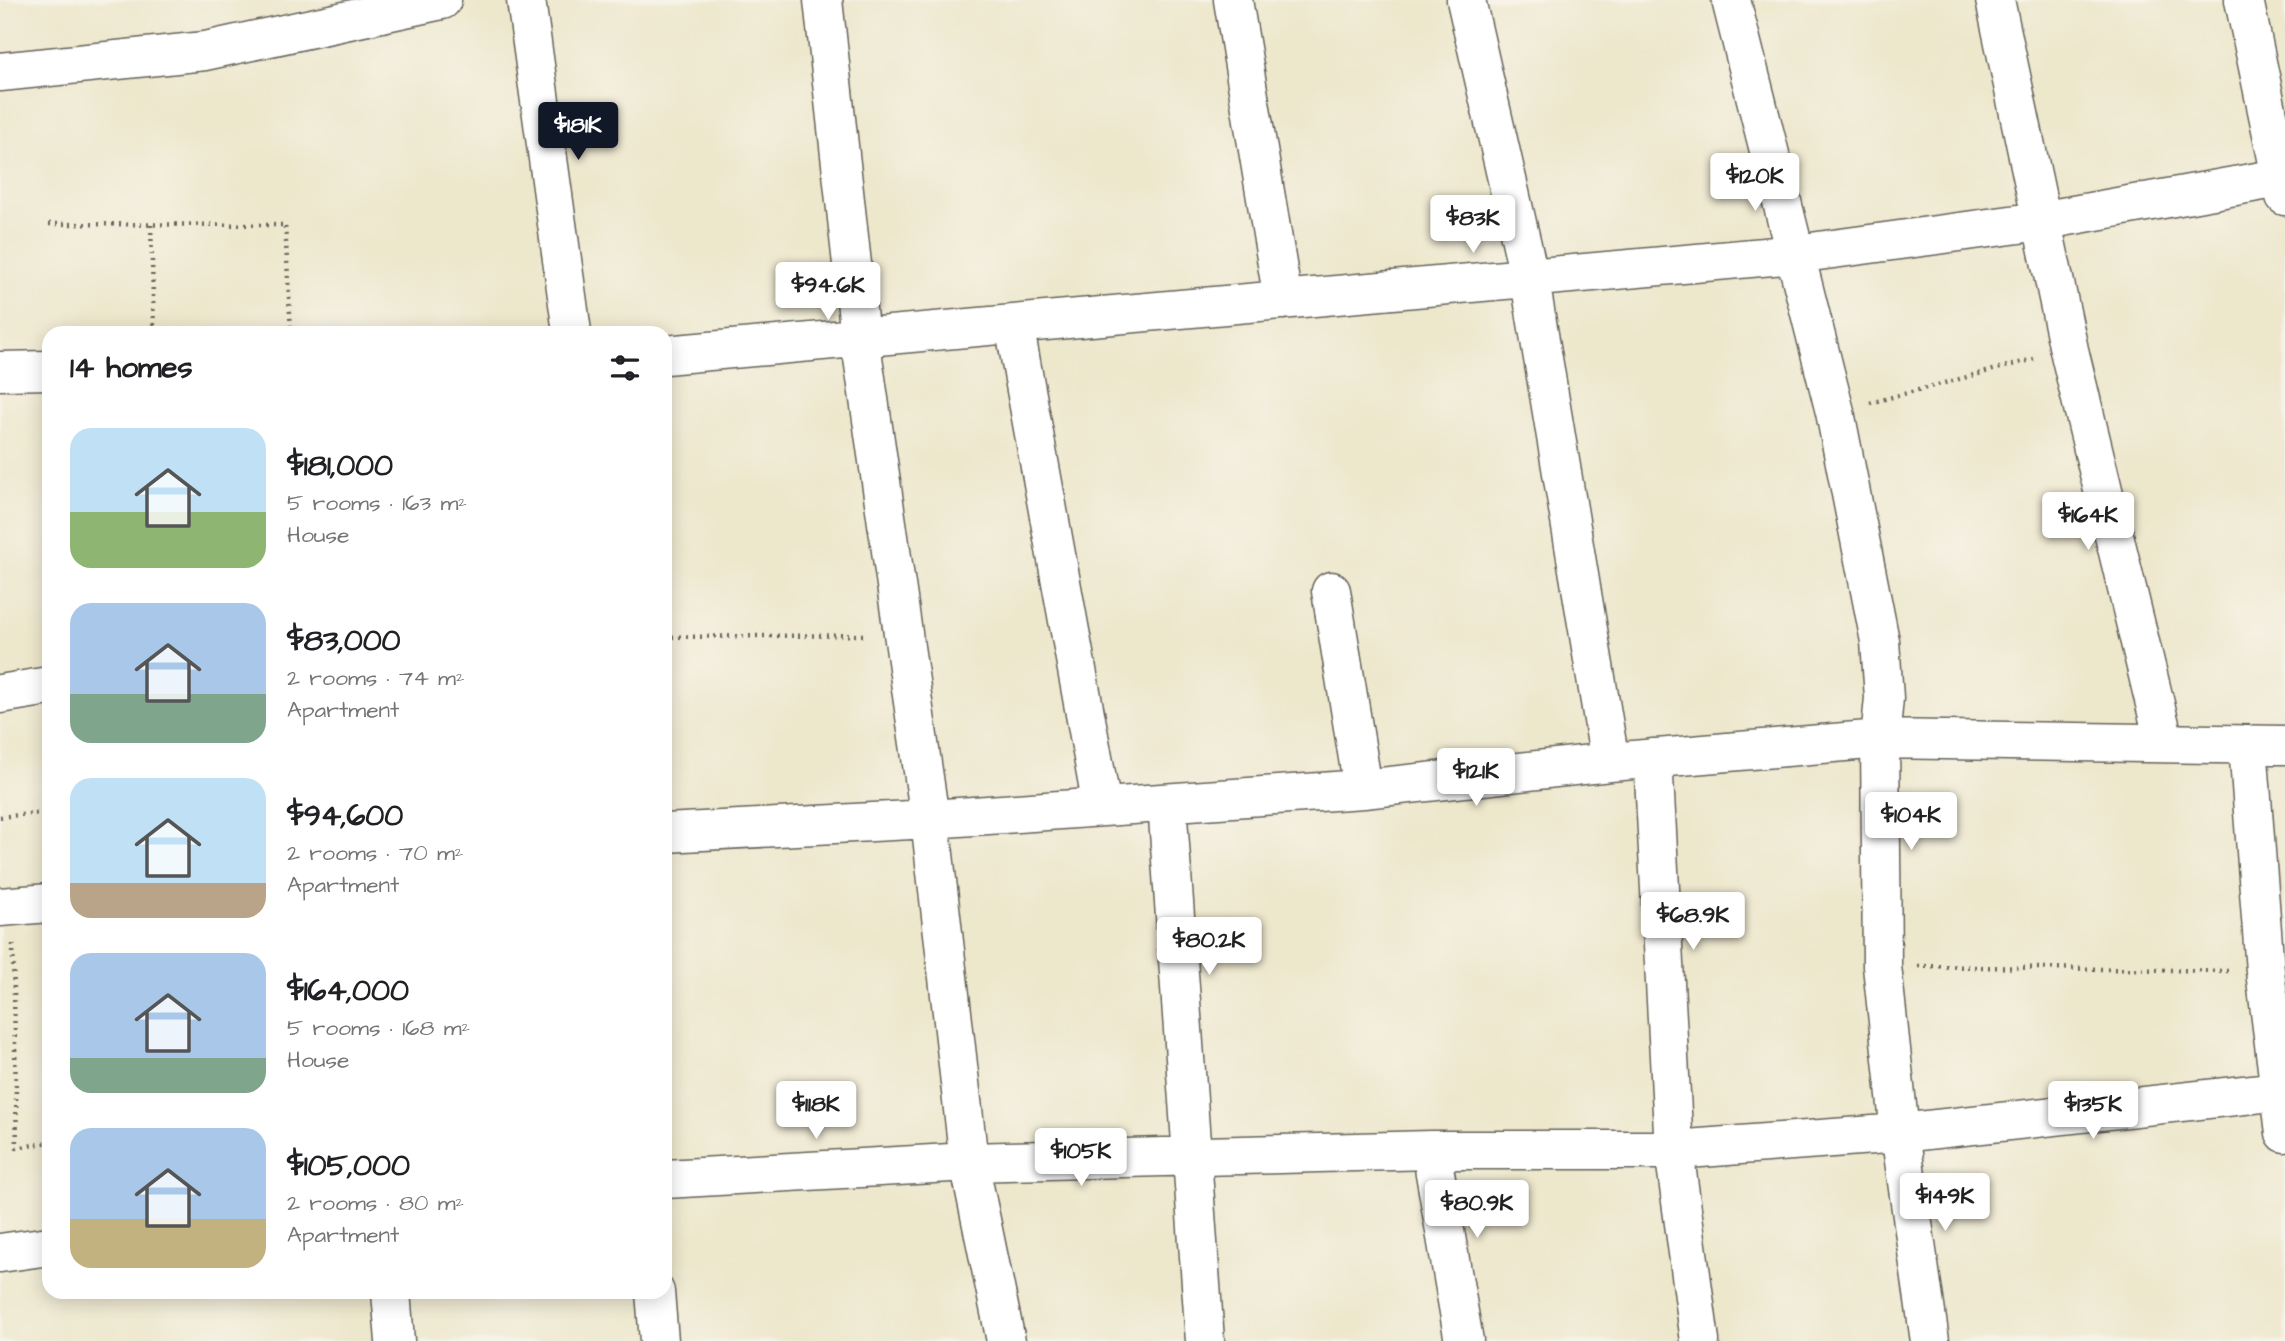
<!DOCTYPE html>
<html lang="en">
<head>
<meta charset="utf-8">
<style>
	:root { --surface:#fff; --page:#f2f2f2; --text:#202124; --muted:#757577; --accent:#111827 }
	body { margin:0; font-family:"Architects Daughter",sans-serif; background:var(--page); color:var(--text); height:100vh; display:flex; flex-direction:column; font-size:26px; white-space:nowrap }
	* { box-sizing:border-box; margin:0 }
	p { font-size:23px; color:var(--muted) }
	.icon { flex:none; width:38px; height:38px; fill:none; stroke:currentColor; stroke-width:2; stroke-linecap:round; stroke-linejoin:round }
	.map { position:relative; flex:1; overflow:hidden }
	.details { position:absolute; left:42px; top:326px; width:630px; height:973px; display:flex; flex-direction:column; background:var(--surface); border-radius:21px; box-shadow:0 4px 18px #0003 }
	.details>* { flex:none }
	.price { position:absolute; translate:-50% -60px; padding:0 16px; border-radius:7px; background:#fff; color:#222; font-size:23px; line-height:46px; filter:drop-shadow(0 2px 4px #0008) }
	.price::after { content:''; position:absolute; left:50%; top:42px; width:21px; height:16px; margin-left:-10px; background:inherit; clip-path:polygon(0 0,100% 0,50% 100%) }
	.price.selected { background:var(--accent); color:#fff }
	ul { padding:0; list-style:none }
	li { display:flex; align-items:center; gap:21px; height:175px; padding:0 28px }
	li span { display:grid; place-items:center; flex:none; width:196px; height:140px; border-radius:21px; color:#555 }
	li>.icon { margin-inline-start:auto }
	span .icon { width:84px; height:84px; fill:#fffc; stroke-width:1 }
	li b { font-size:30px }
	h2 { display:flex; justify-content:space-between; align-items:center; height:84px; padding:0 28px; font-size:30px }
	.map>svg:first-child { display:block }
	.lines { fill:none; stroke-linecap:round; stroke-linejoin:round }
	.street-casing { stroke:#65635a; stroke-width:41 }
	.path { stroke:#65635a; stroke-width:4.5; stroke-dasharray:2 5; stroke-linecap:butt }
	.street { stroke:#fff; stroke-width:38 }
</style>
</head>
<body>
<div class="map">
<svg width="2285" height="1341" viewBox="0 0 2285 1341">
	<rect width="100%" height="100%" fill="#f7f3e8"/>
	<filter id="ink" filterUnits="userSpaceOnUse"><feTurbulence type="fractalNoise" baseFrequency=".0143" numOctaves="2"/><feDisplacementMap in="SourceGraphic" scale="14" xChannelSelector="R" yChannelSelector="G"/><feConvolveMatrix kernelMatrix="1 2 1 2 8 2 1 2 1" color-interpolation-filters="sRGB"/></filter>
	<filter id="wash" filterUnits="userSpaceOnUse"><feTurbulence type="fractalNoise" baseFrequency=".00686" numOctaves="4" result="noise"/><feDisplacementMap in="SourceGraphic" scale="28" xChannelSelector="R" yChannelSelector="G"/><feGaussianBlur stdDeviation="1.57" result="paint"/><feColorMatrix in="noise" values="0 0 0 0 0 0 0 0 0 0 0 0 0 0 0 0 0 1.4 0 .05"/><feComposite in="paint" operator="in"/></filter>
	<g filter="url(#wash)">
		<rect width="100%" height="100%" fill="#ede7cc"/>
	</g>
	<g filter="url(#ink)">
		<g class="lines">
			<g class="street-casing">
				<path id="street" d="M526,0L572,332
					M823,0L860,337L930,819L969,1162L1006,1341
					M1233,0L1283,300
					M1466,0L1530,280L1610,762
					M1731,0L1835,412L1880,641L1884,698L1880,739L1882,966L1900,1133L1930,1341
					M1995,0L2069,350L2164,741
					M2244,0L2285,196
					M0,72L205,51L442,0
					M1014,324L1102,807
					M665,355L1796,254L2040,221L2285,177
					M0,371L49,370
					M1331,591L1363,789
					M0,694L49,686
					M2248,745L2265,971L2285,1133
					M1653,758L1674,1150L1700,1341
					M1167,803L1205,1341
					M665,833L930,819L1363,789L1610,762L1880,739L2285,745
					M0,907L49,903
					M1431,1150L1464,1341
					M665,1179L969,1162L1431,1150H1674L1900,1133L2280,1091L2285,1098
					M0,1253L49,1246
					M391,1292L395,1341
					M655,1292L659,1341"/>
			</g>
			<path class="path" d="M49,224L285,225L291,332
				M151,225L154,332
				M1870,403L2034,359
				M665,637L867,635
				M0,817L49,812
				M13,944L17,1148L49,1142
				M1918,966L2228,971"/>
			<use href="#street" class="street"/>
		</g>
	</g>
</svg>
<b class="price selected" style="left:578px;top:162px">$181K</b>
<b class="price" style="left:1755px;top:213px">$120K</b>
<b class="price" style="left:1473px;top:255px">$83K</b>
<b class="price" style="left:828px;top:322px">$94.6K</b>
<b class="price" style="left:2088px;top:552px">$164K</b>
<b class="price" style="left:1476px;top:808px">$121K</b>
<b class="price" style="left:1911px;top:852px">$104K</b>
<b class="price" style="left:1693px;top:952px">$68.9K</b>
<b class="price" style="left:1209px;top:977px">$80.2K</b>
<b class="price" style="left:816px;top:1141px">$118K</b>
<b class="price" style="left:2093px;top:1141px">$135K</b>
<b class="price" style="left:1081px;top:1188px">$105K</b>
<b class="price" style="left:1945px;top:1233px">$149K</b>
<b class="price" style="left:1477px;top:1240px">$80.9K</b>
<section class="details">
<h2>14 homes<svg class="icon" aria-label="filters" viewBox="0 0 24 24"><path d="M4 7h16M4 17h16"/><circle cx="9" cy="7" r="2"/><circle cx="15" cy="17" r="2"/></svg></h2>
<ul>
<li><span style="background:linear-gradient(#bfe0f5 60%,#8fb573 0)"><svg class="icon" aria-label="home" viewBox="0 0 24 24"><path d="M3 11l9-7 9 7M6 9v11h12V9"/></svg></span><div><b>$181,000</b><p>5 rooms · 163 m²</p><p>House</p></div></li>
<li><span style="background:linear-gradient(#a9c7e8 65%,#7fa58c 0)"><svg class="icon" aria-label="home" viewBox="0 0 24 24"><path d="M3 11l9-7 9 7M6 9v11h12V9"/></svg></span><div><b>$83,000</b><p>2 rooms · 74 m²</p><p>Apartment</p></div></li>
<li><span style="background:linear-gradient(#bfe0f5 75%,#b9a48a 0)"><svg class="icon" aria-label="home" viewBox="0 0 24 24"><path d="M3 11l9-7 9 7M6 9v11h12V9"/></svg></span><div><b>$94,600</b><p>2 rooms · 70 m²</p><p>Apartment</p></div></li>
<li><span style="background:linear-gradient(#a9c7e8 75%,#7fa58c 0)"><svg class="icon" aria-label="home" viewBox="0 0 24 24"><path d="M3 11l9-7 9 7M6 9v11h12V9"/></svg></span><div><b>$164,000</b><p>5 rooms · 168 m²</p><p>House</p></div></li>
<li><span style="background:linear-gradient(#a9c7e8 65%,#c2b280 0)"><svg class="icon" aria-label="home" viewBox="0 0 24 24"><path d="M3 11l9-7 9 7M6 9v11h12V9"/></svg></span><div><b>$105,000</b><p>2 rooms · 80 m²</p><p>Apartment</p></div></li>
</ul>
</section>
</div>
</body>
</html>
